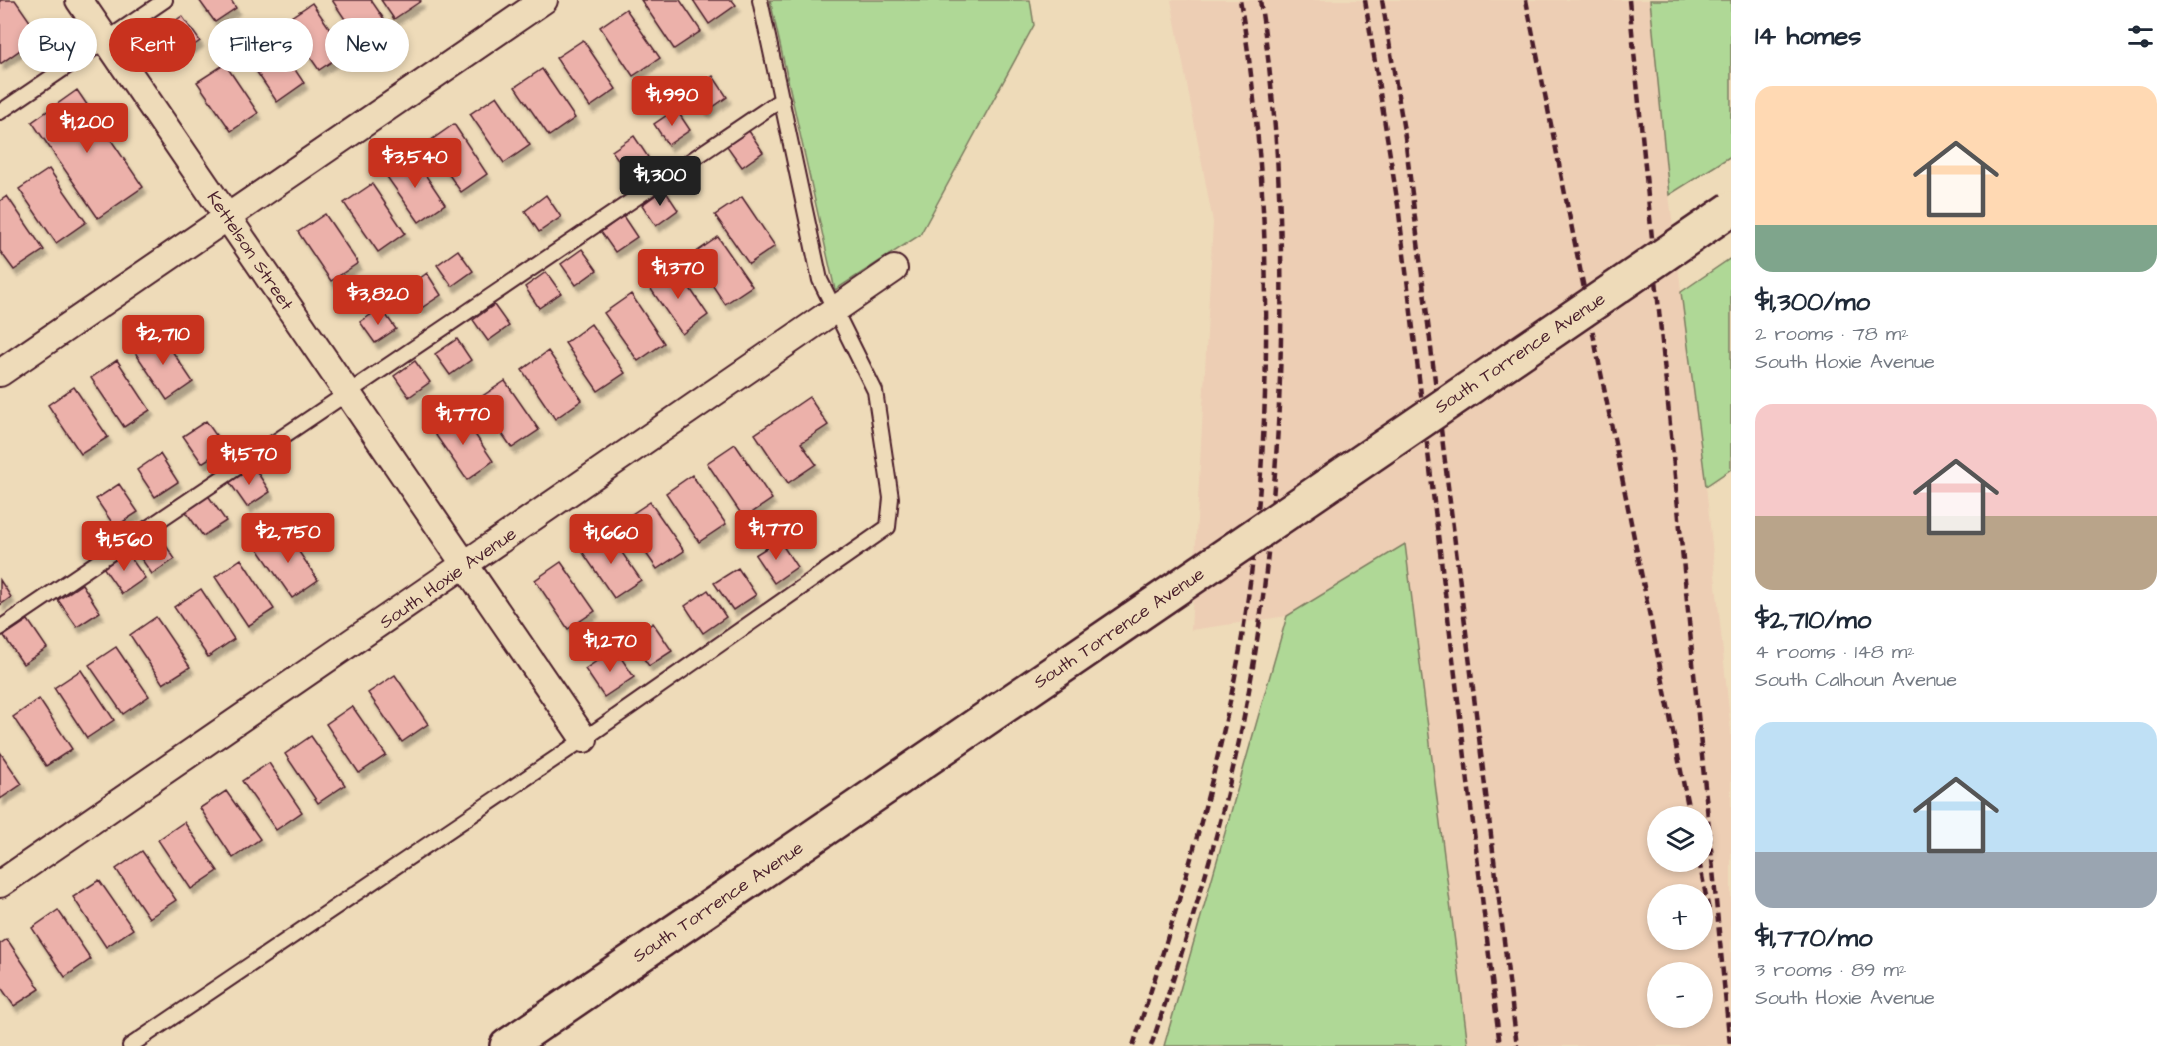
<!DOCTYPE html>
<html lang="en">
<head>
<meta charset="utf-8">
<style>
	:root { --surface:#fff; --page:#f6f6f7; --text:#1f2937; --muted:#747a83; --accent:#c8321e }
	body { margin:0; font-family:"Architects Daughter",sans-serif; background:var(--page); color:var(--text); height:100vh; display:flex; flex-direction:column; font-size:22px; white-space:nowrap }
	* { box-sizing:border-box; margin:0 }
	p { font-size:20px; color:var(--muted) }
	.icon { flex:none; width:33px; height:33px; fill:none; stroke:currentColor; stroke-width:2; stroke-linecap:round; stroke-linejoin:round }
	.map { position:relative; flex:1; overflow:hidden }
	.side { display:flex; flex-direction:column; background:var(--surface); width:450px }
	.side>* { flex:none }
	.guide { position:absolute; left:18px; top:18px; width:570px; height:54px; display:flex; gap:12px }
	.controls { position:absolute; left:1647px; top:806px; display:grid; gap:12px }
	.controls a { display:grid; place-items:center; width:66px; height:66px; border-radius:50%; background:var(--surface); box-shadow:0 3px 9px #0003; font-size:30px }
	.price { position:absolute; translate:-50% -51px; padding:0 14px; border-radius:6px; background:var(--accent); color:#fff; font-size:20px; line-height:39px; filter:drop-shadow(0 2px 3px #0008) }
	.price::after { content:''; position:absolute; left:50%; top:36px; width:18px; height:14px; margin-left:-9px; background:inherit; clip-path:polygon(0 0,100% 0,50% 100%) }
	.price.current { background:#222; color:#fff }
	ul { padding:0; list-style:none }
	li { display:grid; align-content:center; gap:12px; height:318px; padding:0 24px }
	li span { display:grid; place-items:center; height:186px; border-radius:18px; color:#555 }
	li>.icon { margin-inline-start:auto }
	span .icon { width:108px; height:108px; fill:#fffc; stroke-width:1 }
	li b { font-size:26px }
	h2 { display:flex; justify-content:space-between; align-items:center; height:72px; padding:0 24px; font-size:26px }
	.tag { padding:0 21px; border-radius:27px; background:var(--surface); box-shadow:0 3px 9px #0003; font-size:21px; line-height:54px }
	.tag.current { background:var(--accent); color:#fff }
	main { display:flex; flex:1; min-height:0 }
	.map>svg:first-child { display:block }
	.built { fill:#edceb4; fill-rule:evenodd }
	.green { fill:#afd896; stroke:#7c7c60; stroke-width:1.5 }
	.building { fill:#ecb1aa; stroke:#4a1f2b; stroke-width:1.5; filter:url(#shadow) }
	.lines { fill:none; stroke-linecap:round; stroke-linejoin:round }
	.lane-casing { stroke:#4a1f2b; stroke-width:18 }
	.street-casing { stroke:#4a1f2b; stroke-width:30 }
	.secondary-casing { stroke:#4a1f2b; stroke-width:38 }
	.lane { stroke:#eedbb9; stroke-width:14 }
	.street { stroke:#eedbb9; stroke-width:26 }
	.secondary { stroke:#eedbb9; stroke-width:33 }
	.rail { stroke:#4a1f2b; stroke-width:4.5; stroke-dasharray:9 4.5; stroke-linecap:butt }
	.secondary-bridge-casing { stroke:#4a1f2b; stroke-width:38; stroke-linecap:butt }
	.secondary-bridge { stroke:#eedbb9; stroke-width:33 }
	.labels { text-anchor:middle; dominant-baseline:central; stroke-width:4.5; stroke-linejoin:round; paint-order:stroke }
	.street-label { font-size:18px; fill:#4a1f2b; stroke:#eedbb9 }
</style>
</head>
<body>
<main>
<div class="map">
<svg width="1731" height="1046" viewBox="0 0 1731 1046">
	<defs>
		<filter id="shadow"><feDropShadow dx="3.5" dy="6" stdDeviation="1.5" flood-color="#0004"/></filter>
	</defs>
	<rect width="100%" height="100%" fill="#eedbb9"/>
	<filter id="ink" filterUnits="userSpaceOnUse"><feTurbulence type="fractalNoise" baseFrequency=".0167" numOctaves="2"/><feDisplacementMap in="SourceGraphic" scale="12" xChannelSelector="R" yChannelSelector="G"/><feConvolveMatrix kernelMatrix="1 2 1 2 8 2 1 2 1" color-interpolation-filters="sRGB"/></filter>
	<g filter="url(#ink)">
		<path class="built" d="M1171,0H1650L1669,195L1706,486L1731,731V1046H1468L1405,545L1287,616L1191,630L1213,222ZM1658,816H1702V861H1658ZM1658,894H1702V939H1658ZM1658,972H1702V1017H1658Z"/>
		<path class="green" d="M770,0H1030L1034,25L920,235L835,290Z
			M1650,0H1731V156L1669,195Z
			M1731,258V469L1706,486L1681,292Z
			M1405,544L1468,1046H1164L1287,616Z"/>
		<path class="building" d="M0,0H15L40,36L0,64Z
			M199,0H231L236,8L215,22Z
			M332,0H371L388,25L361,43Z
			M381,0H420L421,1L394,19Z
			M641,0H680L701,31L674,49Z
			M693,0H732L736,5L709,24Z
			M312,3L346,52L319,70L285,21Z
			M626,9L660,58L633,76L600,27Z
			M182,16L200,41L178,56L161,31Z
			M271,34L304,83L277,102L244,53Z
			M583,40L616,89L590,107L556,58Z
			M225,64L258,113L231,131L197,82Z
			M542,69L575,118L549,136L515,87Z
			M713,76L727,97L706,112L691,91Z
			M77,90L143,187L98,218L32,122Z
			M497,96L530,145L504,163L470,114Z
			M676,109L690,130L668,145L654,124Z
			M454,124L487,174L461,192L427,143Z
			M749,131L763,152L742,167L727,146Z
			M634,136L648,157L627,172L612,151Z
			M412,155L445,204L419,222L385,174Z
			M49,169L86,222L56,243L19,189Z
			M372,184L405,233L378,252L344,203Z
			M664,189L678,210L656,226L642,205Z
			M546,195L561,217L539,232L525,211Z
			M7,196L44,250L14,270L0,251V201Z
			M742,197L775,246L749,264L715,215Z
			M325,214L358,263L331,281L298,232Z
			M623,216L637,237L615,252L601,232Z
			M718,237L752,286L725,304L692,255Z
			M582,249L597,270L576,285L561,264Z
			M458,250L473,271L452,286L437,265Z
			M675,266L708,315L682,334L648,285Z
			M546,272L561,293L539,308L525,287Z
			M427,273L441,295L420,309L405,289Z
			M631,294L664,343L638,361L604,313Z
			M494,305L509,326L488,341L473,320Z
			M381,308L396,329L375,343L360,322Z
			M591,324L625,373L598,391L565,343Z
			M160,333L193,382L167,400L134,351Z
			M457,339L471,360L450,375L435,354Z
			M548,351L582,400L555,419L522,370Z
			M117,360L150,410L124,427L91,378Z
			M415,361L430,382L409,397L394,376Z
			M505,381L539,430L512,448L478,399Z
			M74,387L108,437L81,454L48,405Z
			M809,397L828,425L801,443L816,464L788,483L755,434Z
			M460,412L493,461L467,480L433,431Z
			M206,421L225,448L202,463L183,436Z
			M735,444L772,499L744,518L707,463Z
			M160,454L178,482L155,497L137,470Z
			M252,464L270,492L247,507L228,480Z
			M692,475L726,524L699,542L666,493Z
			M119,484L138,512L115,527L96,499Z
			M207,494L226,521L203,536L184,509Z
			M650,502L684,551L657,569L623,520Z
			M156,531L175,559L152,574L133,547Z
			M285,531L318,580L292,598L258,549Z
			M607,531L641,580L614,598L581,550Z
			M779,540L797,567L774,583L755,555Z
			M126,551L145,578L122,594L103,567Z
			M241,559L274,609L248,626L215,577Z
			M561,562L595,611L568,629L535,580Z
			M738,568L756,595L733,610L714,583Z
			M0,580L11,597L0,605Z
			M82,584L100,612L77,627L58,600Z
			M201,589L234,639L208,657L174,607Z
			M708,590L726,617L703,633L685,606Z
			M156,617L190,667L163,684L130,635Z
			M28,620L47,648L23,664L4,636Z
			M653,623L672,651L649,666L630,639Z
			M116,647L149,696L123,714L89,665Z
			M615,649L634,677L604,697L585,669Z
			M81,670L114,720L87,738L54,688Z
			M395,675L428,724L402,742L368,693Z
			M39,699L72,749L46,766L13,717Z
			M352,706L386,755L359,773L326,724Z
			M311,736L345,785L318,803L285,754Z
			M0,752L22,784L0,799Z
			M269,763L302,812L276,830L242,781Z
			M226,791L260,839L233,858L200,808Z
			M184,822L218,871L191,889L158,840Z
			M142,851L176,900L149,918L116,869Z
			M99,880L133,929L106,947L73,897Z
			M58,910L91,959L65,977L32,928Z
			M7,939L40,989L14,1006L0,986V944Z"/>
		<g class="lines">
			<g class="lane-casing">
				<path id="lane" d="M0,112L165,0
					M0,628L782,99
					M130,1046L584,739L888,527L891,498L875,391L820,280L760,0"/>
			</g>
			<g class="street-casing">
				<path id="street" d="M79,0L584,739
					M0,373L544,0
					M0,884L894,269"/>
			</g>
			<g class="secondary-casing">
				<path id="secondary" d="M507,1046L1132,619"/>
			</g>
			<use href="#lane" class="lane"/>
			<use href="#street" class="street"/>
			<use href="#secondary" class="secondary"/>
			<path class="rail" d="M1365,0L1398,205L1500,1046
				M1382,0L1405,137L1517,1046
				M1526,0L1690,816
				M1629,0L1730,1046
				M1699,861L1709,911
				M1133,1046C1175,917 1215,788 1239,655C1275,449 1275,205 1240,0
				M1151,1046C1180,960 1208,873 1229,785C1258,667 1271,547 1278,426C1285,285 1282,140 1260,0"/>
			<g class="secondary-bridge-casing">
				<path id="secondary-bridge" d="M1132,619L1731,209"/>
			</g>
			<use href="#secondary-bridge" class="secondary-bridge"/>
		</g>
	</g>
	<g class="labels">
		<g class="street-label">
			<text transform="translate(250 251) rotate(56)">Kettelson Street</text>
			<text transform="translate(1520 353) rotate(-34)">South Torrence Avenue</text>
			<text transform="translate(448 578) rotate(-35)">South Hoxie Avenue</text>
			<text transform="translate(1119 628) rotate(-34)">South Torrence Avenue</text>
			<text transform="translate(718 902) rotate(-34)">South Torrence Avenue</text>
		</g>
	</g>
</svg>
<div class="controls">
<a><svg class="icon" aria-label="layers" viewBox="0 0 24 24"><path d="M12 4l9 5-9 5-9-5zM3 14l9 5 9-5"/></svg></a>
<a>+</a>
<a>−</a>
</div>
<b class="price" style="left:672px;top:127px">$1,990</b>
<b class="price" style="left:87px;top:154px">$1,200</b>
<b class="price" style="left:415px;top:189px">$3,540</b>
<b class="price current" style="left:660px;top:207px">$1,300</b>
<b class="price" style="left:678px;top:300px">$1,370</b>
<b class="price" style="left:378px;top:326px">$3,820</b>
<b class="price" style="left:163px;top:366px">$2,710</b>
<b class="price" style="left:463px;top:446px">$1,770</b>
<b class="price" style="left:249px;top:486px">$1,570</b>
<b class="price" style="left:776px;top:561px">$1,770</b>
<b class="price" style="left:288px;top:564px">$2,750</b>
<b class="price" style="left:611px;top:565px">$1,660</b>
<b class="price" style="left:124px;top:572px">$1,560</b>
<b class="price" style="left:610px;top:673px">$1,270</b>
<div class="guide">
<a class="tag">Buy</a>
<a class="tag current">Rent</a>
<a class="tag">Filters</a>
<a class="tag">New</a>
</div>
</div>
<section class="side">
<h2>14 homes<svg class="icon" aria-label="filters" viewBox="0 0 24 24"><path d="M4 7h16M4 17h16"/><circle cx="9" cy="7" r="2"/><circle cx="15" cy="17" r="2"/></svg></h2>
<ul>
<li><span style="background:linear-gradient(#ffd9b3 75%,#7fa58c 0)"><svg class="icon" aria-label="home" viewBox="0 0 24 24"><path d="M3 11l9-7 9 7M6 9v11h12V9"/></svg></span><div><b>$1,300/mo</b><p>2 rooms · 78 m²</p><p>South Hoxie Avenue</p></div></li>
<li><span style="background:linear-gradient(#f6c9c9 60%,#b9a48a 0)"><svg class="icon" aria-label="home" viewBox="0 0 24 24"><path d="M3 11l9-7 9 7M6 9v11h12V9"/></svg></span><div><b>$2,710/mo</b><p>4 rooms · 148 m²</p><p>South Calhoun Avenue</p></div></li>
<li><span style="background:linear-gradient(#bfe0f5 70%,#9aa5b1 0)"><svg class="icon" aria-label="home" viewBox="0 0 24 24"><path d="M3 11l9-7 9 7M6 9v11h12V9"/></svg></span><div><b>$1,770/mo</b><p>3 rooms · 89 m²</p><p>South Hoxie Avenue</p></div></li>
</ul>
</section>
</main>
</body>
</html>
